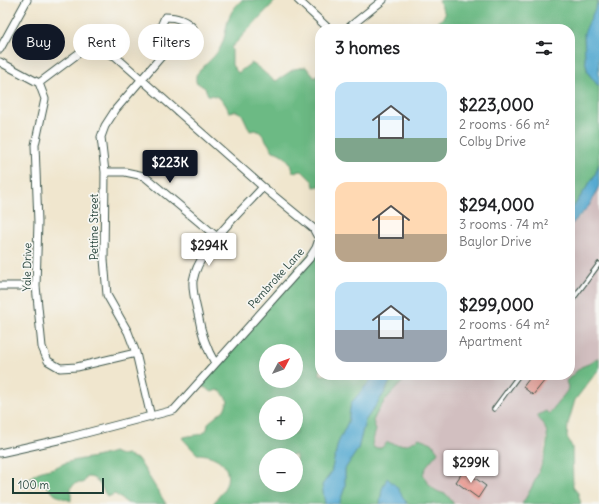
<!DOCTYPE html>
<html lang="en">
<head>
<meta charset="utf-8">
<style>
	:root { --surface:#fff; --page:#f6f6f6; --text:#202124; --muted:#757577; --accent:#111827 }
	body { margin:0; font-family:Delius,sans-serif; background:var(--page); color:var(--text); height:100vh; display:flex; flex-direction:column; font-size:15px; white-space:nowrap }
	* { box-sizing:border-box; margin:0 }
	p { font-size:13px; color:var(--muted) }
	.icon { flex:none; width:22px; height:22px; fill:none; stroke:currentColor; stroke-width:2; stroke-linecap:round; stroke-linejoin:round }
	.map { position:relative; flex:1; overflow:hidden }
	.details { position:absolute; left:315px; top:24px; width:260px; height:356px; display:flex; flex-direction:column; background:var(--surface); border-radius:16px; box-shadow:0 4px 16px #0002 }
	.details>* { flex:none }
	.guide { position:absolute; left:12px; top:24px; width:243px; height:36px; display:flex; gap:8px }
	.needle { width:26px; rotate:49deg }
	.buttons { position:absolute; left:259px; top:344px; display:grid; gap:8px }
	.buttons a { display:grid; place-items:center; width:44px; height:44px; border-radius:50%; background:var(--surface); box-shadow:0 4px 16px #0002; font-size:20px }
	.scale { position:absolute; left:12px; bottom:10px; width:92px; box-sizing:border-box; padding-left:4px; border:2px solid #1f3d34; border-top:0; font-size:11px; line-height:14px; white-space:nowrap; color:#1f3d34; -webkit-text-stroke:3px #f6f6f2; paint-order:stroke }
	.price { position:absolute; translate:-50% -34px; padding:0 9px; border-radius:4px; background:#fff; color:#222; font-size:13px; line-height:26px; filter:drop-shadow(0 1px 2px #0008) }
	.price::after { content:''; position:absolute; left:50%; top:24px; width:12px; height:9px; margin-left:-6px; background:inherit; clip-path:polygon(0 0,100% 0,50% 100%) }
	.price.active { background:var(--accent); color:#fff }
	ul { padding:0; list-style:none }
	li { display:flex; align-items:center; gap:12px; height:100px; padding:0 20px }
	li span { display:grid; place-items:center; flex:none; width:112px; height:80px; border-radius:12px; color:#555 }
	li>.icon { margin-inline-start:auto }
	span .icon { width:48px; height:48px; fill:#fffc; stroke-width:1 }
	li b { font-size:17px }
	h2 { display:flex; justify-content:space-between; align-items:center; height:48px; padding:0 20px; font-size:17px }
	.tag { padding:0 14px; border-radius:18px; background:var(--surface); box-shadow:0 4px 16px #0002; font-size:14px; line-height:36px }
	.tag.active { background:var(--accent); color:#fff }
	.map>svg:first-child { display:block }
	.industrial { fill:#d2bfc0 }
	.forest { fill:#6cba84; stroke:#467c5c; fill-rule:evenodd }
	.water { fill:#56aad1; stroke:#3a7482 }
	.building { fill:#e79188 }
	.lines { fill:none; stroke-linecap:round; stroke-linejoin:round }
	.service-casing { stroke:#3e564b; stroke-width:5.5 }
	.minor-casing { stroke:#3e564b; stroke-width:9 }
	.service { stroke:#fff; stroke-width:3.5 }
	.minor { stroke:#fff; stroke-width:7 }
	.labels { text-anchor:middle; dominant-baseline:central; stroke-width:3.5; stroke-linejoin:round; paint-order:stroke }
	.street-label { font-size:11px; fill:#1f3d34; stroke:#f6f6f2 }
</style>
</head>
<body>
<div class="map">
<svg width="599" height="504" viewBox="0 0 599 504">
	<rect width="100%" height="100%" fill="#f6f6f2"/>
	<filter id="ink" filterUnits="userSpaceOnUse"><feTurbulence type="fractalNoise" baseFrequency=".025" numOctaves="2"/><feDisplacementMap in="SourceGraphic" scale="8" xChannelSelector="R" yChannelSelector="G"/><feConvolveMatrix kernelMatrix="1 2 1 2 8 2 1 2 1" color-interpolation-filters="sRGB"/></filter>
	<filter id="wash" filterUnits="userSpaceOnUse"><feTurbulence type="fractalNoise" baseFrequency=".012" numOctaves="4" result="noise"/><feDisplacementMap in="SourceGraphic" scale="16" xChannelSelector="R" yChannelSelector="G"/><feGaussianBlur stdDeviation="0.9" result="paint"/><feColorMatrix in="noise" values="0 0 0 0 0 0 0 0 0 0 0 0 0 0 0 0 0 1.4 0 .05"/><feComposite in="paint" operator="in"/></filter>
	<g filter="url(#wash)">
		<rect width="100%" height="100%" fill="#f0e6ce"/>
		<path class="industrial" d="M599,186V357L591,363L581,367L567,391L549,414L537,416L543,422L547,435L543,458L533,487L522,504H454L446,494L440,493L428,485L423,474L428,464L438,452L429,443L419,438L414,442L407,444L393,445L381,449L374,448L372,444L376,430L373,421L377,411L396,387L410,375H570V226L580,217Z"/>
		<path class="forest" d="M242,0H276L231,48L232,50V65L238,73L251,63C263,69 266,76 276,81L294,69L306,67L315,78L320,71V186L314,187L313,182L302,171L293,172C292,162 283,153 273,151L261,133L256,130L250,131L242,114L236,111L229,112C225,102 220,95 208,95L205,88L196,82V75C203,66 213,59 219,50C230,31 222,17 242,0Z
			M442,0H598L594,14L584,34L585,60L588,73L599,87V164L595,175L570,212V29H425L426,25L431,26L442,19L445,14L439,1Z
			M320,241V375H375L351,403L348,422L338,443L331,473L322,485L325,504H213C217,498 223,492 226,485C233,465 215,454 197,454L182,438C192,433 208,439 208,423L224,410L228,401L222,392L217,390L212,392L198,383ZM266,351H296V381H266ZM266,403H296V433H266ZM266,455H296V485H266Z
			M599,357V369L575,400L568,424L567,437L572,447L573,487L578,493L581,504H522C532,489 550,453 547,434C546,427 541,421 536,416L546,411L549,414L567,391L568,387L566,381L581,367L591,363Z
			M393,375H410C395,389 381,402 373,421L376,430L372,444L374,448H381L388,442C398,447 411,445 419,438L432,443L438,452L428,464L423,474C428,485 434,492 446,494L454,504H407L406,501L382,489L380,504H339L345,487V469L358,449L365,421L385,392Z
			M113,452L121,455L127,454L131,457L138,459L166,504H132L127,503L115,494L107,497C102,489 98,476 87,477L83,483H76L71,487V501C66,499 55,496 53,493C46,486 46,482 34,485L29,479C35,472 42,471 50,469C55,468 60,465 65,463C81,458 98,458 113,452Z"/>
		<path class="water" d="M599,0V87L588,73L585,60L584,33Z
			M599,164V186L589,206L570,226V212L595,175Z
			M375,375H393L385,392L365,421L358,449L345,469V487L339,504H325L322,485L331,473L338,443L348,422L351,403Z
			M387,478L397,487L407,504H380L382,489Z"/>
		<g id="blocks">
			<path class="building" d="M532,375H549L533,395L523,387Z
				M464,470L486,486L478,498L456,482Z"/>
		</g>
	</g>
	<g filter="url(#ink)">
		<use href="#blocks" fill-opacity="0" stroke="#3e564b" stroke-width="1"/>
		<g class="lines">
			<g class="service-casing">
				<path id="service" d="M570,303L599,264
					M494,409L519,375"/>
			</g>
			<g class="minor-casing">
				<path id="minor" d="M298,0L329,29
					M165,17C176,17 186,20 193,28L191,33L166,51L162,24Z
					M347,29L383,0
					M0,49L27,0
					M0,62L39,83
					M39,83L45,99L35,145L38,222L36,286L42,347L48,361L60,368L77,367L136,353
					M105,172H125L144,176L217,237
					M0,286H36
					M215,363C206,348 201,332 198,314C196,305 192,291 193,281C198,249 242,211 263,187
					M151,417L136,353L128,332L107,295L104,259L105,172L101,137L105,126L116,109L166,51
					M0,453L67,438L174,410L309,259L316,248L319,239L313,228L263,187L115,56L98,50H83L39,83"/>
			</g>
			<use href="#service" class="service"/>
			<use href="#minor" class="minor"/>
		</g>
	</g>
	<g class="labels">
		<g class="street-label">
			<text transform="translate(94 227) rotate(-90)">Pettine Street</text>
			<text transform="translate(27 267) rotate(-89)">Yale Drive</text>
			<text transform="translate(276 278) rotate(-48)">Pembroke Lane</text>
		</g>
	</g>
</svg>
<div class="buttons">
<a><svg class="needle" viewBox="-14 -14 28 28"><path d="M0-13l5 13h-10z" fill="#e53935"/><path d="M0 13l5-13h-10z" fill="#757577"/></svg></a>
<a>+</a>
<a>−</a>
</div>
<div class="scale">100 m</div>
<b class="price active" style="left:170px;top:184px">$223K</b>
<b class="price" style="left:209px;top:267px">$294K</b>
<b class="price" style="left:471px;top:484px">$299K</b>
<div class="guide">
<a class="tag active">Buy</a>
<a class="tag">Rent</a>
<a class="tag">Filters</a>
</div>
<section class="details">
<h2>3 homes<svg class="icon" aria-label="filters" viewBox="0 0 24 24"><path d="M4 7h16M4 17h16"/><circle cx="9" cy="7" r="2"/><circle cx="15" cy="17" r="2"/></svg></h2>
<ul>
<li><span style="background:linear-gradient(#bfe0f5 70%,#7fa58c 0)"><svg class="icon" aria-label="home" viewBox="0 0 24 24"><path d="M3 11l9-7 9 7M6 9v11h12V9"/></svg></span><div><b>$223,000</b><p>2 rooms · 66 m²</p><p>Colby Drive</p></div></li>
<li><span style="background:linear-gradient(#ffd9b3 65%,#b9a48a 0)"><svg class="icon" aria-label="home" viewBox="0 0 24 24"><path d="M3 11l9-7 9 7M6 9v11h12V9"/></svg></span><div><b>$294,000</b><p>3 rooms · 74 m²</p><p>Baylor Drive</p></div></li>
<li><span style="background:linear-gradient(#bfe0f5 60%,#9aa5b1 0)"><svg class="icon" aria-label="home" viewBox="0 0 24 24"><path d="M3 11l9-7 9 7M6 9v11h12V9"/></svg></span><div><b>$299,000</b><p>2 rooms · 64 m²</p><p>Apartment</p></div></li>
</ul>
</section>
</div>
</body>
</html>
